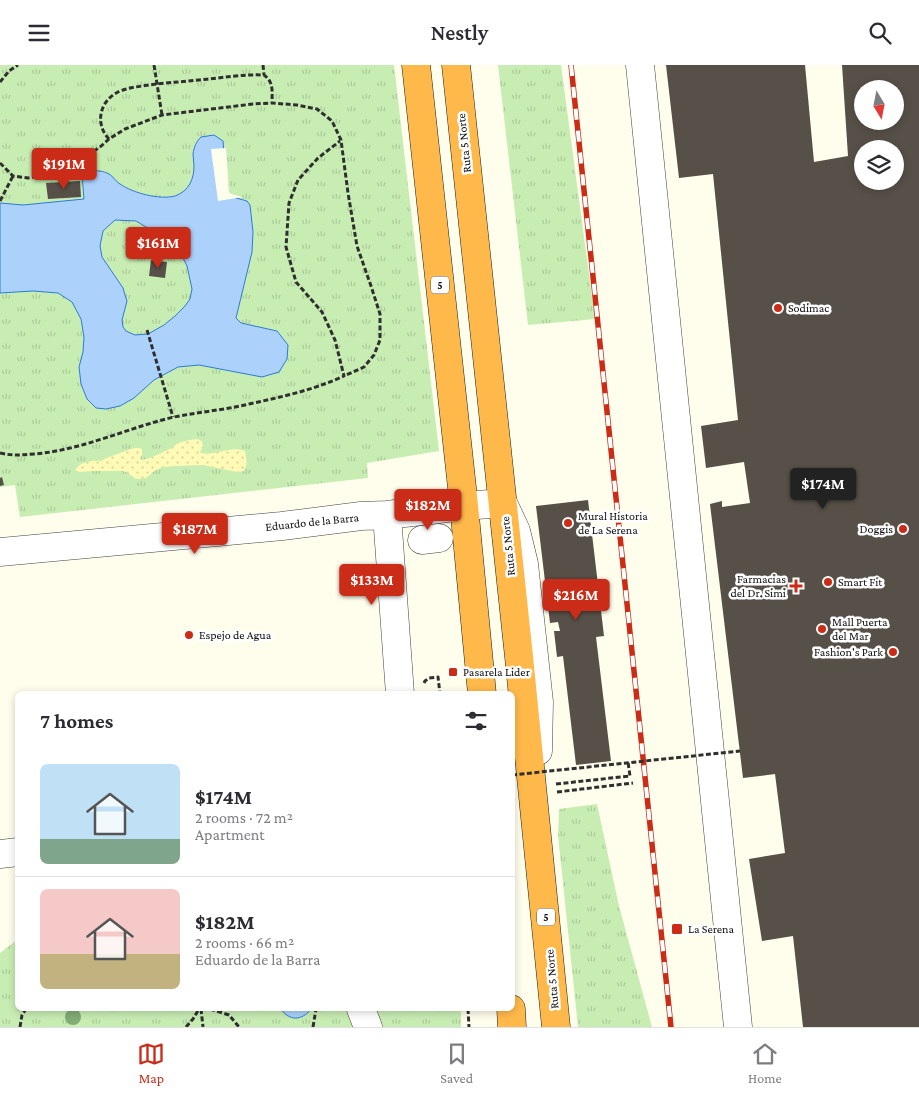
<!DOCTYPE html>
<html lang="en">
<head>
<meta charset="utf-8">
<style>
	:root { --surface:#fff; --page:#f2f2f3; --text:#2b2b33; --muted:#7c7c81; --line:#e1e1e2; --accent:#ca2c18 }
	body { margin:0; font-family:"Crimson Pro",serif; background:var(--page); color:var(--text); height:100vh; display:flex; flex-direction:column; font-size:19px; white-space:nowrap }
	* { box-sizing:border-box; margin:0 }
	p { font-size:16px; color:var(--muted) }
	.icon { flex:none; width:28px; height:28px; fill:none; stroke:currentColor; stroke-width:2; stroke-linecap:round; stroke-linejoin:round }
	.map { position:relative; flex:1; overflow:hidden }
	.sheet { position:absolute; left:15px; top:626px; width:500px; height:320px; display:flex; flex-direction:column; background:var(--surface); border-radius:8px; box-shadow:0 2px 8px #0003 }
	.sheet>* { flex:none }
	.needle { width:32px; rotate:170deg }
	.tools { position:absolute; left:854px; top:15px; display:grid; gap:10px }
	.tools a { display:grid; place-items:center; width:50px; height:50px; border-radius:50%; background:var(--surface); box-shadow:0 2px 8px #0003; font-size:25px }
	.price { position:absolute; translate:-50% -42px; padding:0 11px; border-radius:5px; background:var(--accent); color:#fff; font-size:16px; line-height:32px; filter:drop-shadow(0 1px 2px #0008) }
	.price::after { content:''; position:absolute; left:50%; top:30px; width:15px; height:11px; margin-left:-8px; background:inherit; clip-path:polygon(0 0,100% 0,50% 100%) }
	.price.active { background:#222; color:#fff }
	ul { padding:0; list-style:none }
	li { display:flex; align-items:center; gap:15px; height:125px; padding:0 25px }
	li+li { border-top:1px solid var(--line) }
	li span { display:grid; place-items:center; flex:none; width:140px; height:100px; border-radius:8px; color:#555 }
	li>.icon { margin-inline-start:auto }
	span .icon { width:60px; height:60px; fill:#fffc; stroke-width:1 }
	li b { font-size:21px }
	h2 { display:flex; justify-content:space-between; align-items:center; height:60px; padding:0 25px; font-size:21px }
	header { display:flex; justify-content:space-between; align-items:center; height:65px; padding:0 25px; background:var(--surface); font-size:22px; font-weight:600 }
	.tabs { display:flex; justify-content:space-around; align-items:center; height:70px; border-top:1px solid var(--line); background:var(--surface); font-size:14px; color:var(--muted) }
	.tabs a { display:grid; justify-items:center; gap:2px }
	.tabs .active { color:var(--accent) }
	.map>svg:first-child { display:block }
	.grass { fill:url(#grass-tufts) }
	.sand { fill:url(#sand-dots) }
	.water { fill:#acd2fc; stroke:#2d7ad9; fill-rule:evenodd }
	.pier { fill:#fffeed }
	.building { fill:#575048; fill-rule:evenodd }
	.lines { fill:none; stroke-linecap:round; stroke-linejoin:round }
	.minor-casing { stroke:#404040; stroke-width:29 }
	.highway-casing { stroke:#1e1e1e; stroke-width:29 }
	.path { stroke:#2f2f2f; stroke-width:3; stroke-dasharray:5 2.5; stroke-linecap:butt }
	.minor { stroke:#fff; stroke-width:28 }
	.highway { stroke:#ffb94b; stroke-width:28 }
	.rail-casing { stroke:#ca2c18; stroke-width:5.5 }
	.rail { stroke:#fff; stroke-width:4; stroke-dasharray:11; stroke-linecap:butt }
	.path-bridge { stroke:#2f2f2f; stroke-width:3; stroke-dasharray:5 2.5; stroke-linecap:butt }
	.tree { fill:#82ad77 }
	.poi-dot { fill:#ca2c18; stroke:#fff; stroke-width:2 }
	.labels { text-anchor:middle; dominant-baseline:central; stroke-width:5; stroke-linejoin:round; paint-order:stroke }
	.shield { fill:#fff; stroke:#565656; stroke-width:1 }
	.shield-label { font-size:11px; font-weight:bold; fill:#0d0d0d }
	.street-label { font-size:12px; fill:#0d0d0d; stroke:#fff }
	.poi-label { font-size:12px; fill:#0d0d0d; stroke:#fff; text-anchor:start }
</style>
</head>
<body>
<header><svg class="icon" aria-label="menu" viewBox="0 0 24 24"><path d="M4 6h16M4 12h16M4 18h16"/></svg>Nestly<svg class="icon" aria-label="search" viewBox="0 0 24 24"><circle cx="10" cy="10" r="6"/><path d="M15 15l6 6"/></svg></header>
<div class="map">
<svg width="919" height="962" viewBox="0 0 919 962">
	<defs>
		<pattern id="grass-tufts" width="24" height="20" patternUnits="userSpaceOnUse" patternTransform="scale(1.25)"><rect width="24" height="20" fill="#c8edb3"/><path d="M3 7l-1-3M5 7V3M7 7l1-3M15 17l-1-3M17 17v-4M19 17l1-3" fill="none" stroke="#abca99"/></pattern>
		<pattern id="sand-dots" width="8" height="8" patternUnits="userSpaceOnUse" patternTransform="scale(1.25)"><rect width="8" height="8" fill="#fffab5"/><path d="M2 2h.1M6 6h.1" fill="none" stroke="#d9d59a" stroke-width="1.8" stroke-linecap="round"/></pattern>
	</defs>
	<rect width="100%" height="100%" fill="#fffeed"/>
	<path class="grass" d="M0,0H394L439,386L367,398L368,413L20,452L15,420L0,422Z
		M498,0H561L595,254L528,260Z
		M597,739L619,841L652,962H578L558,770L559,744Z
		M17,875L18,944H461V962H0V888Z"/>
	<path class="sand" d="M197,374L202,376L203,382L200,387L201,388C216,391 230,380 245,386L247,398L244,406L237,407L203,400L175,401L163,402L154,406L146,413L138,414L134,413L128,408L123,406H93L79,407L75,405C80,397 92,395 101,396L106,393L134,383H139L142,384V390L140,393L142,395L150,393L172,383L178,378L189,375Z"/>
	<path class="water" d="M214,70L223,76L227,127L229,131L247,136L250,140L253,167L252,187L236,253L241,258L277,266L288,280L287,294L279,307L262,312L199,300L178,302L154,315L134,333L120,341L106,344L96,343L87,334L81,319L79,302L83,287L84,272L81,254L72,237L58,228L33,226L0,228V138L23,140L84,134L82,109C91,106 100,104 109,109C113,111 116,117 120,119C133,128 159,135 175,131C189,126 194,114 194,101C194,97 193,93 193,89C194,82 196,77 201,72ZM115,155L136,156L168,175L179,185L187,201L192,224L190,234L185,241L175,251L164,260L148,269L135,270L126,266L123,262L122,255L127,236L125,230L123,223L102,192L100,181L103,166Z
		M281,944H311C302,956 289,956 281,944Z"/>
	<path class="pier" d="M226,83L229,127L231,129L243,132L218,136L211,84Z"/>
	<path class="building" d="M666,0H805L814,97L848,91L842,0H919V962H803L793,871L762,876L749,794L785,788L775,709L743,713L710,439L722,436V442L750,438L744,397L706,403L701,361L738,355L713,109L679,113ZM862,24H895V56H862ZM862,84H895V116H862Z
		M80,116L81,132L48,134L46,118Z
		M151,195L167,197L165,213L149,211Z
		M2,412L4,420L0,421V413Z
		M588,435L604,571L596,572L611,696L576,700L563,591L557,592L554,566H560L558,557L550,558L536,441Z"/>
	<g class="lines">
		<g class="minor-casing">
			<path id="minor" d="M640,0L738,962
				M387,450L400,629
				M422,475L439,473
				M0,487L282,461L361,451L387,450L464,441L503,438L516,466L524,499L539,637L538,686
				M0,789L18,787
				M361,944L368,962"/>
		</g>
		<g class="highway-casing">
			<path id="highway" d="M416,0L464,441L482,629
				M456,0C491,321 525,641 556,962
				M511,944L512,962"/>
		</g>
		<path class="path" d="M154,0L162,50
			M263,0L264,10
			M0,17L9,6L18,0
			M109,74C93,57 101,32 123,25C129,23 135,22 142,21C161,18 180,17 199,15C221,13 243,9 264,10C274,17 272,27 272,38
			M0,98L13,111L28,113L40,111L55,106L82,94L100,82L109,74L125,64L162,50L253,39L272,38L297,40L317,44L332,56L341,75L348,128L357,181L371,221L380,249V275L374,290L364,302L344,311
			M0,136L13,111
			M147,265L173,352
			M0,388C13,391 21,390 34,389C83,385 127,363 174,352C199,347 224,345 249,339C282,332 313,325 344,311L335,275L322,247L296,217L286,182L289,138L298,115L318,93L340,76
			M424,618L425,616L429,613L438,612L440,629
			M556,719L630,711L628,697
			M557,727L633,718
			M201,944L203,962
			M210,944L229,950L239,962
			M468,944L469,962
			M20,962L22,950L26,944
			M186,962L193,954L199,944
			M313,962L316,944"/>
		<use href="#minor" class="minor"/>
		<use href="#highway" class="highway"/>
		<g class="rail-casing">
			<path id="rail" d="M571,0L671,962"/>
		</g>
		<use href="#rail" class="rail"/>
		<path class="path-bridge" d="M512,710L740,686"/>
	</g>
	<circle class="tree" cx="73" cy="952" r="8"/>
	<g class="poi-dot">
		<circle cx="778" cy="243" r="5"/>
		<circle cx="568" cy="458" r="5"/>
		<circle cx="903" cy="464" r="5"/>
		<circle cx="828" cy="517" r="5"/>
		<path d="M793.5 513.5h5v5h5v5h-5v5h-5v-5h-5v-5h5z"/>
		<circle cx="822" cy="564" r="5"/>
		<circle cx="189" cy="570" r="5"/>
		<circle cx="893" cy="587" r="5"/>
		<rect x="448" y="602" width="10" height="10" rx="2.5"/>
		<rect x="671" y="858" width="12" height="12" rx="2.5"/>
	</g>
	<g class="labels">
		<g class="shield">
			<rect x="431" y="211.5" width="18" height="17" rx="4"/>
			<rect x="537" y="843.5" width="18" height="17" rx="4"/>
		</g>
		<g class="shield-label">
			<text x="440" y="220">5</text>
			<text x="546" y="852">5</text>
		</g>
		<g class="street-label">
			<text transform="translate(464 78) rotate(-96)">Ruta 5 Norte</text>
			<text transform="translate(312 457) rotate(-6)">Eduardo de la Barra</text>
			<text transform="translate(508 481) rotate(-96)">Ruta 5 Norte</text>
			<text transform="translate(552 914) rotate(-95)">Ruta 5 Norte</text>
		</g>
		<g class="poi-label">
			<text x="788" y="243">Sodimac</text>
			<text x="578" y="451">Mural Historia<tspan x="578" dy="14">de La Serena</tspan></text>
			<text x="893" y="464" text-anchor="end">Doggis</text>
			<text x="786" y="514" text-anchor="end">Farmacias<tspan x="786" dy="14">del Dr. Simi</tspan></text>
			<text x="838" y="517">Smart Fit</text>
			<text x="832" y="557">Mall Puerta<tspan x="832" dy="14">del Mar</tspan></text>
			<text x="199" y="570">Espejo de Agua</text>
			<text x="883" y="587" text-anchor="end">Fashion's Park</text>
			<text x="463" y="607">Pasarela Lider</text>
			<text x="688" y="864">La Serena</text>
		</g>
	</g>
</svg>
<div class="tools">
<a><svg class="needle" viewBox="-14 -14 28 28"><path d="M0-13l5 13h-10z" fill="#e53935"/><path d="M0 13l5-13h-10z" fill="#7c7c81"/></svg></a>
<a><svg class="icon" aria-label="layers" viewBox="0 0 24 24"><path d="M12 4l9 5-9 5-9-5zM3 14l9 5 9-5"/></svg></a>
</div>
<b class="price" style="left:64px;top:125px">$191M</b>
<b class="price" style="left:158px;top:204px">$161M</b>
<b class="price active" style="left:823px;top:445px">$174M</b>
<b class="price" style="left:428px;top:466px">$182M</b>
<b class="price" style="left:195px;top:490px">$187M</b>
<b class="price" style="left:372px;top:541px">$133M</b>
<b class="price" style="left:576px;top:556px">$216M</b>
<section class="sheet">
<h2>7 homes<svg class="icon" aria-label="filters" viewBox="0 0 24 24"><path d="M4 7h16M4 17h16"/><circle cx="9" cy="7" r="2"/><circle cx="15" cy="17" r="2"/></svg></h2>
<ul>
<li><span style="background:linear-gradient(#bfe0f5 75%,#7fa58c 0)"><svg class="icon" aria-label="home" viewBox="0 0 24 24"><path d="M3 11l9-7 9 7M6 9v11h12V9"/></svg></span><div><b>$174M</b><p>2 rooms · 72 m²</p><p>Apartment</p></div></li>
<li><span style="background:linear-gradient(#f6c9c9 65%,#c2b280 0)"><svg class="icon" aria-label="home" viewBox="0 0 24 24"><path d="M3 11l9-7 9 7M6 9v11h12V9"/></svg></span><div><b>$182M</b><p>2 rooms · 66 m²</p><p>Eduardo de la Barra</p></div></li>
</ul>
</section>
</div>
<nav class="tabs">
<a class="active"><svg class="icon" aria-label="map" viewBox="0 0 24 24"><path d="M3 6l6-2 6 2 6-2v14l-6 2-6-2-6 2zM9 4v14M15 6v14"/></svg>Map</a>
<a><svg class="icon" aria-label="saved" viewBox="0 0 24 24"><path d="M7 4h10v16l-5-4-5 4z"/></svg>Saved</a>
<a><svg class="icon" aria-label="home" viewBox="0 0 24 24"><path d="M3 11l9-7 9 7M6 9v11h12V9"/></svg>Home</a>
</nav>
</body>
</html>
